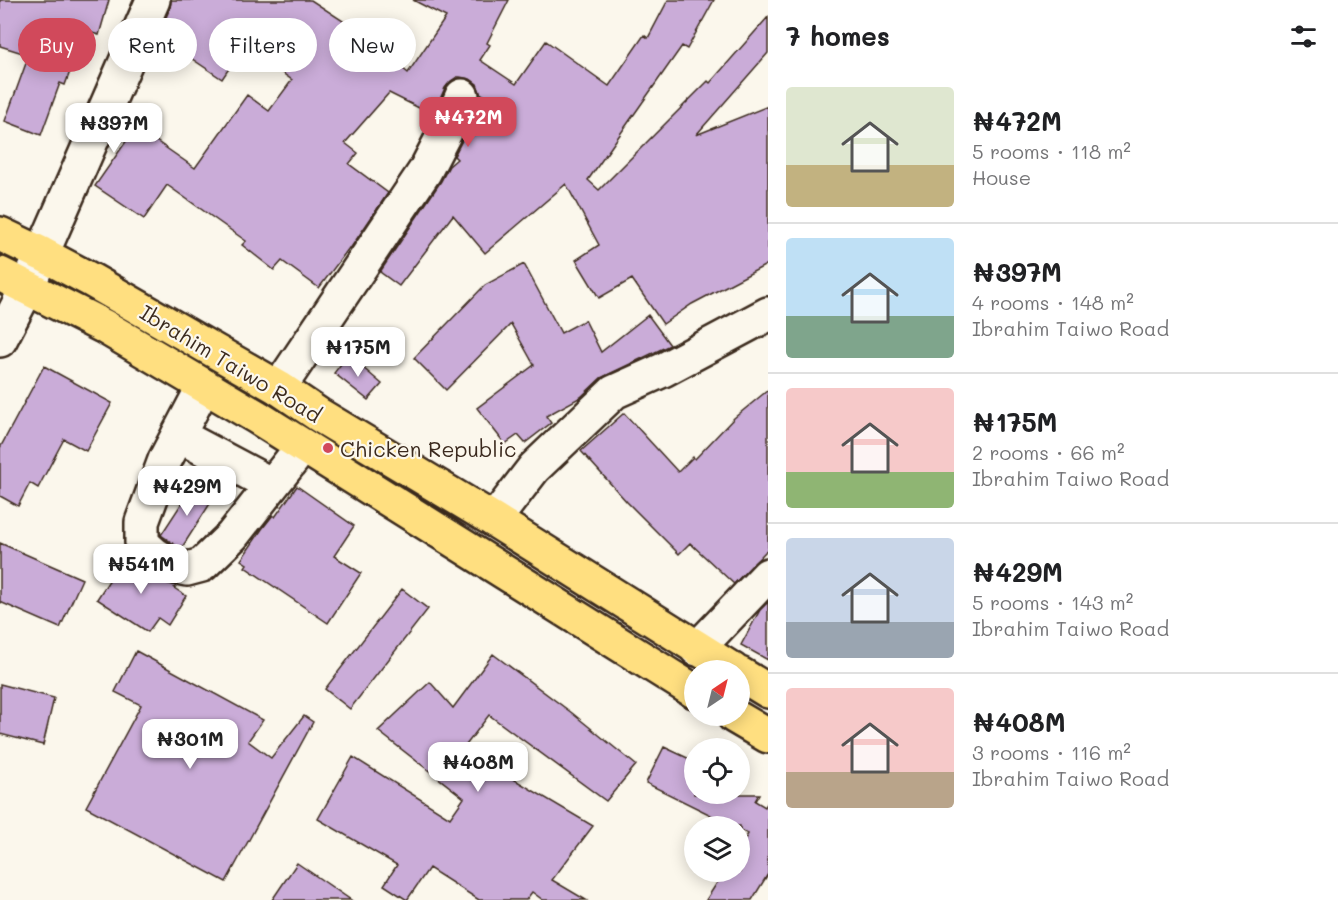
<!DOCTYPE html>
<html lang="en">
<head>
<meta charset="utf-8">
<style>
	:root { --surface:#fff; --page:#f2f2f2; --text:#202124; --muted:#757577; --line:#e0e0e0; --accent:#d1495b }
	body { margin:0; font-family:Mali,sans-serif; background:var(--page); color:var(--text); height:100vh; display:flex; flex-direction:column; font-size:22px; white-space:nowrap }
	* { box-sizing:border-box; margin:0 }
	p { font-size:20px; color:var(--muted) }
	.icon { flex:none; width:33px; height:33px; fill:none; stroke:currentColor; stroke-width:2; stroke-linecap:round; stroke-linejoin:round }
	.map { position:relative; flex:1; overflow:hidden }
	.sheet { display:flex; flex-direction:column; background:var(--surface); width:570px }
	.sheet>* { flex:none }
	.hud { position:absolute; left:18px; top:18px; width:570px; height:54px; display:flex; gap:12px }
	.needle { width:39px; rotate:35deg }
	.buttons { position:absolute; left:684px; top:660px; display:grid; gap:12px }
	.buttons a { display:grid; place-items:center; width:66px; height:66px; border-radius:50%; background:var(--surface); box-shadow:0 3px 15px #0003; font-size:30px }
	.price { position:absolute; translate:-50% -51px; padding:0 14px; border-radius:12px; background:#fff; color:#222; font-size:20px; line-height:39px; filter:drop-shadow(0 2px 3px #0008) }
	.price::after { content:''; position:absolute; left:50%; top:36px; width:18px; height:14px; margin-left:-9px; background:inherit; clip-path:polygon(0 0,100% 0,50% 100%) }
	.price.active { background:var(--accent); color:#fff }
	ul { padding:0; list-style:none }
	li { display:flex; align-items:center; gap:18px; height:150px; padding:0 18px }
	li+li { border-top:2px solid var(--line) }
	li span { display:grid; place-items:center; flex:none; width:168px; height:120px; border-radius:6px; color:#555 }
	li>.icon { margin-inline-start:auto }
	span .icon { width:72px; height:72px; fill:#fffc; stroke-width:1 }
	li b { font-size:26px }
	h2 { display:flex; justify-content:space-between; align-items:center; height:72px; padding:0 18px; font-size:26px }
	.tag { padding:0 21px; border-radius:27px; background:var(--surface); box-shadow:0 3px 15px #0003; font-size:21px; line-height:54px }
	.tag.active { background:var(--accent); color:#fff }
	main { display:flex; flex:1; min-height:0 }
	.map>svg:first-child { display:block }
	.building { fill:#caacd8; stroke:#3b2a1e; stroke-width:1.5 }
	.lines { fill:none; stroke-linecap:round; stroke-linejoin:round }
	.minor-casing { stroke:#3b2a1e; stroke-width:38 }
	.major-casing { stroke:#3b2a1e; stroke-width:38 }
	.minor { stroke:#fbf7ec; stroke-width:33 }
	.major { stroke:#ffdf80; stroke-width:33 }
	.poi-dot { fill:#d1495b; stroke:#fbf7ec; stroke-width:2 }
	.labels { text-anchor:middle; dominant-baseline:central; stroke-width:4.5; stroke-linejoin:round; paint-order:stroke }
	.street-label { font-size:21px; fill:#3b2a1e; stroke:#fbf7ec }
	.poi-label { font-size:21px; fill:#3b2a1e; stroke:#fbf7ec; text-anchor:start }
</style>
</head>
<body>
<main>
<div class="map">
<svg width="768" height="900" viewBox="0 0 768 900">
	<rect width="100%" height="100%" fill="#fbf7ec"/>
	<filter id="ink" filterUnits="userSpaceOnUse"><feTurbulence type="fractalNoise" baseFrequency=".0167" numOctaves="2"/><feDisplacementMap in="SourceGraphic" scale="12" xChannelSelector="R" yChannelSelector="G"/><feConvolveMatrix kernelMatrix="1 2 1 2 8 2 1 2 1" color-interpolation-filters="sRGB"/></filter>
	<g filter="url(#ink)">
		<path class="building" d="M0,0H109L99,35L85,31L65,85L60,83L41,135L5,121L29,55L0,46Z
			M171,0H311L360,32L408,73L446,17L413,0H509L487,43L490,45L480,60L516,84L546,41L609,86L644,35L648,38L668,0H714L687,49L682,46L588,180L599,190L708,81L710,83L768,17V53L696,135L768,106V264L692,304L663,324L632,279L599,298L576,260L599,245L566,184L485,253L453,215L399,286L380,272L441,181L449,166L457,159L454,156L470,125L495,102L480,93L477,84L470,79L460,77H457L451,81L445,88L433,115L389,93L345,143L358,153L349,164L388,193L350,249L349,248L319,288L282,261L274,270L242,245L246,241L167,185L144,219L95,186L136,127L195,168L247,95L269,111L292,80L244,46L222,79L158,36L170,8Z
			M524,264L561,333L585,320L601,352L648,315L670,345L601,378L581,397L546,416L551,423L525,443L518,435L505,444L477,408L534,365L511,324L446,390L414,358L485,285Z
			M348,355L382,384L368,400L334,373Z
			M44,366L112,403L86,451L64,439L38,488L30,483L18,506L0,496V448Z
			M768,390V549L734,584L690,543L679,554L627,502L581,451L624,413L678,472L693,457L695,459L734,418Z
			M193,486L213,499L181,549L161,535Z
			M297,486L354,526L334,556L361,573L328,623L245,567L247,564L241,560L262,529L273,515L275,517Z
			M0,543L82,579L60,628L0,602Z
			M127,553L144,570L163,582L176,586L174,588L186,596L168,625L158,618L148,632L97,599Z
			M402,589L428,609L350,709L325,689Z
			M768,602V660L741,645L760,610Z
			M136,651L263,720L248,741L271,758L304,716L313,722L226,882L86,807L141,705L115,692Z
			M493,654L572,713L636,765L606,801L489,715L463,749L593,826L552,880L586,900H543L532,892L526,900H479L429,868L407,900L384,885L397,865L318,819L353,757L450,818L464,798L378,731L430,682L453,708Z
			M0,684L54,698L43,745L0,734Z
			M664,747L694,761V794H759L755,801L765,807L768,802V874L752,900H706L724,872H740V847L748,834L740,830V826H733L646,783Z
			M297,863L351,900H272Z"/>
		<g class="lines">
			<g class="minor-casing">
				<path id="minor" d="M0,340L27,288L153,0
					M204,386L165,460L142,522V543L154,554L173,566L187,569L202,565L232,536L303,446
					M279,388L425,171L452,119L462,96
					M178,435L272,485
					M494,520L534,468L614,392L663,370L768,314
					M697,649L768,575"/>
			</g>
			<g class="major-casing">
				<path id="major" d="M0,234L42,254L91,280L279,388L319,415L494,520L733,670
					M0,274L103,326L257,417L694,691
					M740,674L768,691
					M734,716L768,736"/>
			</g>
			<use href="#minor" class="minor"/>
			<use href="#major" class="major"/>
		</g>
	</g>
	<circle class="poi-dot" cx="328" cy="448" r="6"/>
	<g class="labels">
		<g class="street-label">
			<text transform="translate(231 363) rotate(31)">Ibrahim Taiwo Road</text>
		</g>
		<g class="poi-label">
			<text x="340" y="448">Chicken Republic</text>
		</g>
	</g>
</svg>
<div class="buttons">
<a><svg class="needle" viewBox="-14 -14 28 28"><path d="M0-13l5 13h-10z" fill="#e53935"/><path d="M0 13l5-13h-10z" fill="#757577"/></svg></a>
<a><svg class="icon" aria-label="locate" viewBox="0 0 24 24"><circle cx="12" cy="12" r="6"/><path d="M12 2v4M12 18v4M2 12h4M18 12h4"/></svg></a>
<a><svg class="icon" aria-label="layers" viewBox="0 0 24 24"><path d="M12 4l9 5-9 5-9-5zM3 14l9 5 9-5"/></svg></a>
</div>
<b class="price active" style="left:468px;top:148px">₦472M</b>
<b class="price" style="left:114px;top:154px">₦397M</b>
<b class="price" style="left:358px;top:378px">₦175M</b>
<b class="price" style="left:187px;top:517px">₦429M</b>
<b class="price" style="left:141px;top:595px">₦541M</b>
<b class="price" style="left:190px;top:770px">₦301M</b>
<b class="price" style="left:478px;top:793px">₦408M</b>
<div class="hud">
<a class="tag active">Buy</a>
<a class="tag">Rent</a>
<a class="tag">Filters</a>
<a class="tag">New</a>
</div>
</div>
<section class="sheet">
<h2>7 homes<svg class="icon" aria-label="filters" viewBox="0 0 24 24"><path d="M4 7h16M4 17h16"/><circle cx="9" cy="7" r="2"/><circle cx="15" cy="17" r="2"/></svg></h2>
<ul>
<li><span style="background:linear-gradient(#dfe7d0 65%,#c2b280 0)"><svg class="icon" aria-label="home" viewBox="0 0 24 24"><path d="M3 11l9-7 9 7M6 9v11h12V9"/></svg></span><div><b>₦472M</b><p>5 rooms · 118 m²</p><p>House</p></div></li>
<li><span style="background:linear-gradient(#bfe0f5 65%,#7fa58c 0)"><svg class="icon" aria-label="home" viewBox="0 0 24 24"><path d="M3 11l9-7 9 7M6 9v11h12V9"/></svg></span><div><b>₦397M</b><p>4 rooms · 148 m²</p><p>Ibrahim Taiwo Road</p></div></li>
<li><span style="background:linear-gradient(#f6c9c9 70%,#8fb573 0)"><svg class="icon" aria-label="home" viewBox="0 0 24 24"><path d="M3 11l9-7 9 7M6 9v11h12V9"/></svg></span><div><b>₦175M</b><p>2 rooms · 66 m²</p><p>Ibrahim Taiwo Road</p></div></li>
<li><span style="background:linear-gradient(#c9d6e8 70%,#9aa5b1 0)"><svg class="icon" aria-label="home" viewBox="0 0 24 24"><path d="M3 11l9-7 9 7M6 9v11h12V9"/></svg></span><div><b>₦429M</b><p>5 rooms · 143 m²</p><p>Ibrahim Taiwo Road</p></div></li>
<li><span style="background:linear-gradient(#f6c9c9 70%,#b9a48a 0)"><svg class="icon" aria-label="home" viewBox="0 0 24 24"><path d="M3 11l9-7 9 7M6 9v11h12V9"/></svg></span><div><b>₦408M</b><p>3 rooms · 116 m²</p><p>Ibrahim Taiwo Road</p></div></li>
</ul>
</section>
</main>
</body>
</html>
